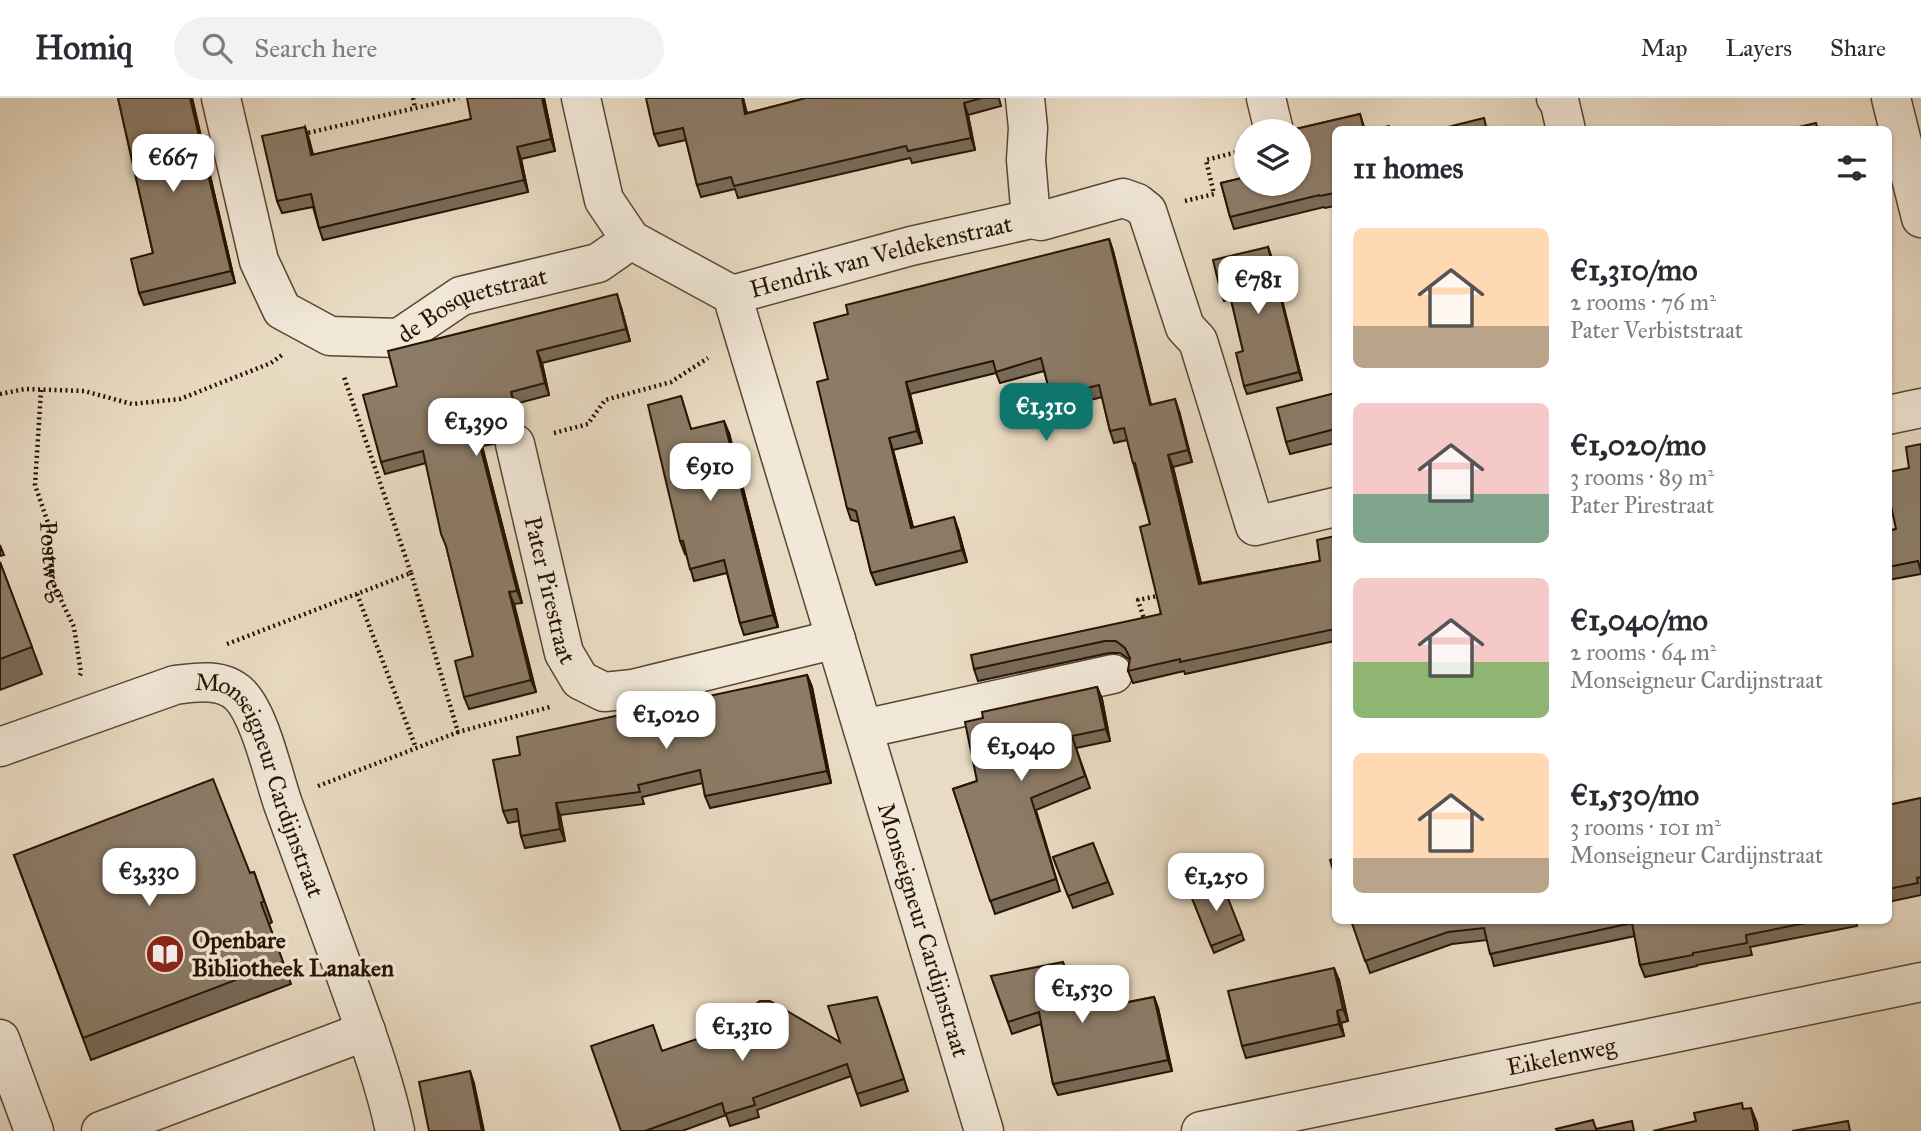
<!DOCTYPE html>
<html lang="en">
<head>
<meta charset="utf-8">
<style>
	:root { --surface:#fff; --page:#f2f2f3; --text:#2b2b33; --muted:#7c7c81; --line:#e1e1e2; --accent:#0f766e }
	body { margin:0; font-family:"IM FELL Great Primer",serif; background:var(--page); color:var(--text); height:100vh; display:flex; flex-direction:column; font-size:26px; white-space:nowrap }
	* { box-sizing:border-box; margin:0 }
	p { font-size:23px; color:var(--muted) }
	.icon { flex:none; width:38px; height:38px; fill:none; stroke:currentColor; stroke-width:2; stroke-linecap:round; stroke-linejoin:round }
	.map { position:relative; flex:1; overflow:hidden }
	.drawer { position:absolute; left:1332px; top:28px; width:560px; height:798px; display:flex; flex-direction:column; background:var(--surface); border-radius:10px; box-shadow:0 2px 5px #0004 }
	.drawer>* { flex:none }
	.buttons { position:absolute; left:1234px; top:21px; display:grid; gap:14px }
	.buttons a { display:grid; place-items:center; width:77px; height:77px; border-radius:50%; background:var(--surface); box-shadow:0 2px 5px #0004; font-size:35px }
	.price { position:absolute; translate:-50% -60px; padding:0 16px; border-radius:14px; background:#fff; color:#222; font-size:23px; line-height:46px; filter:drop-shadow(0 2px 4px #0008) }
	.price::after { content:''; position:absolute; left:50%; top:42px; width:21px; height:16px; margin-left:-10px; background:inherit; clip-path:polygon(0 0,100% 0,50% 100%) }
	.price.active { background:var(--accent); color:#fff }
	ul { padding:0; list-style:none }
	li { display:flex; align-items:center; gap:21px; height:175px; padding:0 21px }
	li span { display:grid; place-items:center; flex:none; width:196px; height:140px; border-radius:10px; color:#555 }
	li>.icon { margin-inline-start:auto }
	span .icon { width:84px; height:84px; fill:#fffc; stroke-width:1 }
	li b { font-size:30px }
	h2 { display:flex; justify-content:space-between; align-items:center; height:84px; padding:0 21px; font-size:30px }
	header { display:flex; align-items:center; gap:42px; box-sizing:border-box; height:98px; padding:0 35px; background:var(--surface); border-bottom:2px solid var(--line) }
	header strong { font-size:33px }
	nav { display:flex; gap:38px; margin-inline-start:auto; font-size:24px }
	.search { width:490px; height:63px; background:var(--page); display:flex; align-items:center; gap:18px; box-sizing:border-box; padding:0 24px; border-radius:38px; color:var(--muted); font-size:26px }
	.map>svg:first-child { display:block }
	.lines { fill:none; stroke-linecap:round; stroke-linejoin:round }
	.minor-casing { stroke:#584633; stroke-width:41 }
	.path { stroke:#271403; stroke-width:4.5; stroke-dasharray:2 3.5; stroke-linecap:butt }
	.minor { stroke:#f1e8d8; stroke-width:38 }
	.wall { fill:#786a59; stroke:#271403; stroke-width:2 }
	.shaded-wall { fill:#625648; stroke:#271403; stroke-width:2 }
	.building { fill:#8c7b67; stroke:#271403; stroke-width:2 }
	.labels { text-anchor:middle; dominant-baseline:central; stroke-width:7; stroke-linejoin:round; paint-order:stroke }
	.street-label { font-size:24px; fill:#271403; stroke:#f1e8d8 }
	.poi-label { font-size:24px; font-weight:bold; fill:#271403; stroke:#f1e8d8; text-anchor:start }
</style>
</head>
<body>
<header>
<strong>Homiq</strong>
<div class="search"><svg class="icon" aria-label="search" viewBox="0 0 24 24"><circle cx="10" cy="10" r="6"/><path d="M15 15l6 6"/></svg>Search here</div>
<nav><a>Map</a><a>Layers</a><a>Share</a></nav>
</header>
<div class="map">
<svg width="1921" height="1033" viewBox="0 0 1921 1033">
	<rect width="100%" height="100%" fill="#e9dbc3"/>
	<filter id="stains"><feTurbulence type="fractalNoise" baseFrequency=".00286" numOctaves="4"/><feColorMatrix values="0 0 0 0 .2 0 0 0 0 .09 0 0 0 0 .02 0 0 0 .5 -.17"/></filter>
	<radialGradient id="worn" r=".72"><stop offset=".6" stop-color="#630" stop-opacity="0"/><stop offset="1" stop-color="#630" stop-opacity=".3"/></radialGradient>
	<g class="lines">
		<g class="minor-casing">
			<g id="minor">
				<path id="s2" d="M221,0L259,163L282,212L330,238L399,240L461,198L598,165L631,142"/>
				<path id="s3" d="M581,0L604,102L631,142L732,197L984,1033"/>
				<path d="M1025,0L1028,30L1026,62L1031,121"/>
				<path d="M1266,0L1274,33"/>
				<path d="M1556,0L1559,2L1566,32"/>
				<path d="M1891,0L1921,120"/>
				<path id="s4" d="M732,197L911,148L1031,121L1041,123L1123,100L1137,105L1147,113L1185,229L1198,243L1255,428L1335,409"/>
				<path d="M1888,317L1921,310"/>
				<path id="s5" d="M515,346L564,555L580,582L604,594L633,591L836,541"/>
				<path d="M863,631L1113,576"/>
				<path id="s6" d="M0,649L175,587C197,584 223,580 240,597C260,617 273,677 283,706C304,764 326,822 347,881C365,931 384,981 395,1033"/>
				<path d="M0,941L34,1033"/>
				<path d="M101,1033L366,933"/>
				<path id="s7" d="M1201,1033L1921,884"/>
			</g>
		</g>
		<g class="path">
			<path d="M413,0L415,10"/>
			<path d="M303,36L459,0"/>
			<path d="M1185,103L1214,96L1206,62L1241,53"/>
			<path id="s1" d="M41,292L35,387L48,425L52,483L74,529L81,575L79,579"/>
			<path d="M0,296L25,291L84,293L132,306L180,301L271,265L282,257"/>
			<path d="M554,335L588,326L605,302L671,284L708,260"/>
			<path d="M411,475L458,634L550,609"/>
			<path d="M357,496L416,650"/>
			<path d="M1145,524L1138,502L1162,497"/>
			<path d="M227,546L411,475L344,279"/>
			<path d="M318,688L458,634"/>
		</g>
		<use href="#minor" class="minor"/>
	</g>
	<path class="wall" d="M118,0H192L235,185L144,207L139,195L153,155Z
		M544,0L555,53L521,61L528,94L323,142L319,130L313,109L282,115L277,103L305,29L309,41L313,57L471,21Z
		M743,0L747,15L806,0H999L1001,8L968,17L975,52L912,65L910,60L738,100L735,91L701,99L697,87L686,42L659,48L654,36Z
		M1360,16L1365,32H1335V108L1325,110L1324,109L1234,131L1230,119L1221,85L1246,79V86H1298V33H1287Z
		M1109,141L1113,153L1151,307L1179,313L1192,364L1173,369L1201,485L1320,463L1335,438V543L1185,576L1184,573L1133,585L1128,573L1130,562L1120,555H1109L978,583L974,571L1161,516L1150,426L1127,342L1114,345L1110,333L1102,299L1055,311L1044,273L1000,285L996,275L910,296L922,345L893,352L913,429L958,431L967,464L876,487L871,475L859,424L851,422L847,410L828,281L848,216Z
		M1268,149L1302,282L1247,296L1244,288L1243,253L1231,201L1224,203L1221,195Z
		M621,209L630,243L542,265L549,297L515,306L519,325H509L501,330L494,339V346L482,348L522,505L514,506L536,594L469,611L464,599L473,558L426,365L385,376L381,364L397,288Z
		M1335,295V345L1290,356L1286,344Z
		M681,298L691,331L729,335L778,529L744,537L740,525L727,475L694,483L686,455L685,456L680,443Z
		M1921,346V476L1888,482V433L1896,431L1909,370Z
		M0,447L4,457L0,458Z
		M0,464L42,576L0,592Z
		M807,577L812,589L831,685L710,710L705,698L703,685L642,699L644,706L560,717L565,743L525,750L521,738L519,723L508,725L503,713L520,657Z
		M1097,589L1102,601L1110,643L1076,650L1090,690L1036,712L1060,793L995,816L953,691L977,683L983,620Z
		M1921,700V797L1888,804V707Z
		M1093,745L1113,796L1073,810L1053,759Z
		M14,757L250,775L254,774L272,824L269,826L291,886L91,962Z
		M1221,783L1244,842L1214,855L1190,795Z
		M1351,822H1857V828L1750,849L1752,857L1697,867V868L1645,879L1640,867L1635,838L1494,868L1487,842L1452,846L1370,875Z
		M1067,876L1075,909L1083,913L1154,899L1158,910L1172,973L1058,997L1053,986L1041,926L1012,936L991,878Z
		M1339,882L1348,923L1341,925L1344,938L1246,960L1242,948Z
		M881,911L908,993L861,1008L851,978L757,1012L759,1019L730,1028L726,1017L682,1033H621L662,953L840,944Z"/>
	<path class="shaded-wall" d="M190,0H192L235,185L231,173Z
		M542,0H544L555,53L551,41Z
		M742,0H743L749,28L745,16Z
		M964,5L968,17L975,52L971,40Z
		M305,29L309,41L316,69L311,57Z
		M517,49L521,61L528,94L524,82Z
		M1109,141L1113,153L1154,319L1150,307Z
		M1268,149L1271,157L1302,282L1299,274Z
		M617,196L621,209L630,243L626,231Z
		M537,253L542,265L549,297L545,285Z
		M906,284L910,296L922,345L917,333Z
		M511,294L515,306L519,325L515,313Z
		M1175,301L1179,313L1192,364L1188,352Z
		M496,318L501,330L494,339V346L489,333L490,327Z
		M724,323L729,335L778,529L773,517Z
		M477,336L482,348L522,505L517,493Z
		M889,340L893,352L916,441L911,430Z
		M1168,357L1173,369L1204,498L1199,486Z
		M954,419L958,431L967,464L962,452Z
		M509,494L514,506L536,594L531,582Z
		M807,577L812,589L831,685L827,673Z
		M1097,589L1102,601L1110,643L1106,631Z
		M556,705L560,717L565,743L560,731Z
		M1063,864L1067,876L1077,920L1073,909Z
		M1334,870L1339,882L1348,923L1343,911Z
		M1154,899L1158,910L1172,973L1168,962Z
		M1337,913L1341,925L1344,938L1339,926Z
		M470,973L474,985L484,1033H482Z
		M1751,1010L1757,1025L1758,1033H1756Z"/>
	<path class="building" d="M118,0H190L231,173L139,195L131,161L153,155Z
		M467,0H542L551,41L517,49L524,82L319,130L311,96L277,103L262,38L305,29L311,57L471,21Z
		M646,0H742L745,16L806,0H982L964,5L971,40L908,53L906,48L734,88L731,79L697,87L683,30L654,36Z
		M1360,16L1364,32H1335V95L1320,98L1319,97L1230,119L1221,85L1246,79V86H1298V33H1287Z
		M1484,20L1487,32H1436Z
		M1816,25L1818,32H1786Z
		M1389,28L1390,32H1374Z
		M1109,141L1150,307L1175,301L1188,352L1168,357L1199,486L1320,463L1317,442L1335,438V531L1180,564V561L1128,573L1130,560L1125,550L1116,543H1105L974,571L971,557L1161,516L1140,429L1150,426L1135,365H1133L1124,330L1110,333L1099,287L1051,299L1041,260L996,274L993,263L906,284L917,333L889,340L911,430L954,419L962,452L871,475L856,413L847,410L817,284L828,281L814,225L848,216L846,207Z
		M1268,149L1299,274L1244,288L1236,255L1243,253L1229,193L1221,195L1213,162Z
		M617,196L626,231L537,253L545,285L511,294L515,313H505L496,318L490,327L489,333L477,336L517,493L509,494L531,582L464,599L455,563L473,558L446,448L441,436L423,353L381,364L363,297L397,288L388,253Z
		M1335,295V331L1286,344L1277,310Z
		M681,298L691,331L724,323L773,517L740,525L724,462L690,471L683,443H680L648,307Z
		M1921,346V474L1918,463L1888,469V433L1896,431L1888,394V374L1909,370L1906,349Z
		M0,464L32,549L0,561Z
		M807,577L827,673L705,698L700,672L638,687L640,694L556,705L560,731L521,738L517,711L503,713L493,662L520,657L517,639Z
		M1097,589L1106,631L1072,638L1085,678L1031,700L1056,781L990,803L953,691L977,683L965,624L983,620L982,614Z
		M213,681L250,775L254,774L264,803L261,805L283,864L83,940L14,757Z
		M1921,700V779L1917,780L1918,785L1888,791V707Z
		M1093,745L1108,784L1068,798L1053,759Z
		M1335,760V778L1330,762Z
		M1221,783L1242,836L1211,848L1190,795Z
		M1351,822H1821L1746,837L1747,845L1693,855V857L1640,867L1632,825L1490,856L1484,830L1448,834L1365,863Z
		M1063,864L1073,909L1081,908L1083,913L1154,899L1168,962L1053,986L1039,914L1008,924L991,878Z
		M1334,870L1343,911L1337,913L1339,926L1242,948L1228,893Z
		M877,899L904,981L857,996L847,966L753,1000L755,1007L725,1016L722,1005L645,1033H621L591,948L653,927L662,953L744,925L753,908L760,903H770L840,944L828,908Z
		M470,973L482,1033H429L419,984Z
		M1742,1005L1743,1011L1751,1010L1756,1033H1653L1696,1023L1694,1015Z
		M1593,1022L1596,1031L1632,1023L1634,1033H1557L1556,1031Z
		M1848,1023L1850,1033H1792Z"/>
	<defs>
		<g id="library-disc" transform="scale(2.0125)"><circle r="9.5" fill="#8f2418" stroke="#f1e8d8"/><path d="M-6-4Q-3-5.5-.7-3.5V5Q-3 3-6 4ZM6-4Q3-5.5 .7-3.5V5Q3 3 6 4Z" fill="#fff"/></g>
	</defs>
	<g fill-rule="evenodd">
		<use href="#library-disc" x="165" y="856"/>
	</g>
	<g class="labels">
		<g class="street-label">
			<text stroke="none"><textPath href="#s4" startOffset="154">Hendrik van Veldekenstraat</textPath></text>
			<text stroke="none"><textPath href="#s2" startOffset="427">de Bosquetstraat</textPath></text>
			<text stroke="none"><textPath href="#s1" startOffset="173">Postweg</textPath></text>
			<text stroke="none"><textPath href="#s5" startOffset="150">Pater Pirestraat</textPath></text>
			<text stroke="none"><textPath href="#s6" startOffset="338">Monseigneur Cardijnstraat</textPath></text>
			<text stroke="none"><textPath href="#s3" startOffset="931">Monseigneur Cardijnstraat</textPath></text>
			<text stroke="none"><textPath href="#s7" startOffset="368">Eikelenweg</textPath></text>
		</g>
		<g class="poi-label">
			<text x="192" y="842">Openbare<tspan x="192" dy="28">Bibliotheek Lanaken</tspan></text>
		</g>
	</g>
	<rect width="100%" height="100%" filter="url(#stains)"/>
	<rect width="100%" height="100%" fill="url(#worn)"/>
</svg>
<div class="buttons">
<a><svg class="icon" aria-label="layers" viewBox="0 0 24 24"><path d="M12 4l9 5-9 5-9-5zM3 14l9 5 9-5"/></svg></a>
</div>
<b class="price" style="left:173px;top:96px">€667</b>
<b class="price" style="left:1258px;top:218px">€781</b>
<b class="price active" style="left:1046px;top:345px">€1,310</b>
<b class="price" style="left:476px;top:360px">€1,390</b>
<b class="price" style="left:710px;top:405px">€910</b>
<b class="price" style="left:666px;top:653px">€1,020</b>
<b class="price" style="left:1021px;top:685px">€1,040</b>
<b class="price" style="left:149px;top:810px">€3,330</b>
<b class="price" style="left:1216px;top:815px">€1,250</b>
<b class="price" style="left:1082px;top:927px">€1,530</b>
<b class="price" style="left:742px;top:965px">€1,310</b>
<section class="drawer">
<h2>11 homes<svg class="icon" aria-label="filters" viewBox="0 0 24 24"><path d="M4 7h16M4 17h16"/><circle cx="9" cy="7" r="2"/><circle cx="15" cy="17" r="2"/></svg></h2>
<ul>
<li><span style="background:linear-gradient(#ffd9b3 70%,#b9a48a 0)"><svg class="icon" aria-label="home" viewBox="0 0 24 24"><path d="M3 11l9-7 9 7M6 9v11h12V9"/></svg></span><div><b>€1,310/mo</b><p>2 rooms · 76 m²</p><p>Pater Verbiststraat</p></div></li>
<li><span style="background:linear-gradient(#f6c9c9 65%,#7fa58c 0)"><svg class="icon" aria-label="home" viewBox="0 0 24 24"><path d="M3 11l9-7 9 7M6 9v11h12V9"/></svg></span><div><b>€1,020/mo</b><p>3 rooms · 89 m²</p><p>Pater Pirestraat</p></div></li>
<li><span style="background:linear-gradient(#f6c9c9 60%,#8fb573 0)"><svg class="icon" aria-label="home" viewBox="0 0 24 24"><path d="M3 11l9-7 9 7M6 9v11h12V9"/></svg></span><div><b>€1,040/mo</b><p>2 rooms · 64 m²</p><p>Monseigneur Cardijnstraat</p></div></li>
<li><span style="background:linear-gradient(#ffd9b3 75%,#b9a48a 0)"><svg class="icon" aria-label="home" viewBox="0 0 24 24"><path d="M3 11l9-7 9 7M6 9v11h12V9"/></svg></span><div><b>€1,530/mo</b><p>3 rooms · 101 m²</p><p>Monseigneur Cardijnstraat</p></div></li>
</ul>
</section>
</div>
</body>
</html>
